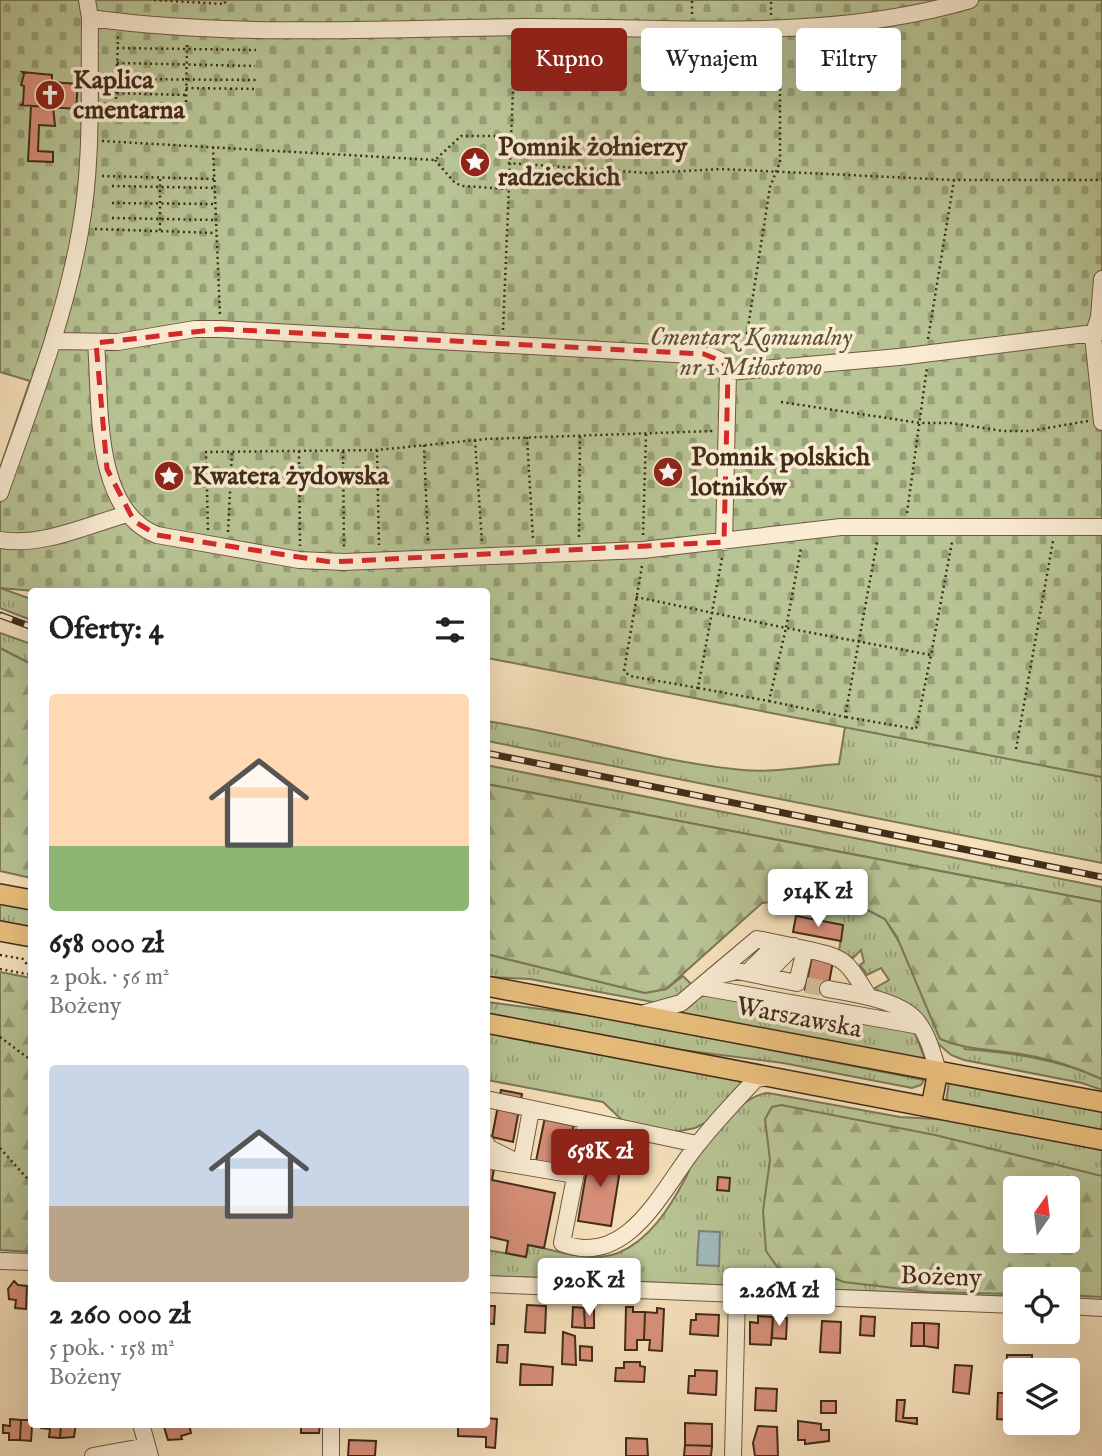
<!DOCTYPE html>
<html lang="pl">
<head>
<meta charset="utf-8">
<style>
	:root { --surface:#fff; --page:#f2f2f2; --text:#222; --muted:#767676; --accent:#8f2418 }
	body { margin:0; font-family:"IM FELL English",serif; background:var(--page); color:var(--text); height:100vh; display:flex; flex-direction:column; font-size:26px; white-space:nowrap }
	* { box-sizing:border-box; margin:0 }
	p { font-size:23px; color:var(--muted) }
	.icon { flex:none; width:38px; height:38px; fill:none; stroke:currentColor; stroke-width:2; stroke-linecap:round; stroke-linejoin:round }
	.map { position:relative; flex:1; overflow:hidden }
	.sheet { position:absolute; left:28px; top:588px; width:462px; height:840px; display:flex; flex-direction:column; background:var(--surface); border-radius:7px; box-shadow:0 7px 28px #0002 }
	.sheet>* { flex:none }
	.top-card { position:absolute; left:511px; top:28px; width:485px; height:63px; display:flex; gap:14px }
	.needle { width:46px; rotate:14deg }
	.tools { position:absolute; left:1003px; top:1176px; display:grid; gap:14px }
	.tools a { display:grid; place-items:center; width:77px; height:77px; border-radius:7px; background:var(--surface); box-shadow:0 7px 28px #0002; font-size:35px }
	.price { position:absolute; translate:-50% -60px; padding:0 16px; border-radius:7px; background:#fff; color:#222; font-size:23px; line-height:46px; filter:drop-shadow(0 2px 4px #0008) }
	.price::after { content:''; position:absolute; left:50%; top:42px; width:21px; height:16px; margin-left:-10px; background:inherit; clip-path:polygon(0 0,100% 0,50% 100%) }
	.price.selected { background:var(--accent); color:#fff }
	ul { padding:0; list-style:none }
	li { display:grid; align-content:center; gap:14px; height:371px; padding:0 21px }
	li span { display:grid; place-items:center; height:217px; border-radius:7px; color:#555 }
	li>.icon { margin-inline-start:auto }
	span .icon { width:126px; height:126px; fill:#fffc; stroke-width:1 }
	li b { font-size:30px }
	h2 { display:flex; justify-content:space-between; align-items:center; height:84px; padding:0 21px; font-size:30px }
	.tag { padding:0 24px; border-radius:7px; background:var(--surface); box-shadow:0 7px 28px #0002; font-size:24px; line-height:63px }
	.tag.selected { background:var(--accent); color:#fff }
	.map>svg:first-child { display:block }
	.grass { fill:url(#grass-tufts); stroke:#7c7857; stroke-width:2; fill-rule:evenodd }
	.forest { fill:url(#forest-firs); stroke:#7c7857; stroke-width:2; fill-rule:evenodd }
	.cemetery { fill:url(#cemetery-stones); stroke:#7c7857; stroke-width:2 }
	.water { fill:#a1bbbb; stroke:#7a827b; stroke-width:2 }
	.building { fill:#d9907a; stroke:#402c1a; stroke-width:2 }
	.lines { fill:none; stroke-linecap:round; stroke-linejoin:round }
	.minor-tunnel { stroke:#d2be9c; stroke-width:16; stroke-dasharray:16 8; stroke-linecap:butt }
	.minor-casing { stroke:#6e5a42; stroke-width:18 }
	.major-casing { stroke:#402c1a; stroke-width:22 }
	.path { stroke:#402c1a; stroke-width:2.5; stroke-dasharray:2 3.5; stroke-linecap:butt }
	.minor { stroke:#faecd3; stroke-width:16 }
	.major { stroke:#ecc17e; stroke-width:19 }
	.rail-casing { stroke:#402c1a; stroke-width:7 }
	.rail { stroke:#faecd3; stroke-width:4.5; stroke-dasharray:13; stroke-linecap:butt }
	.marked { fill:none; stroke:#d62828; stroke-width:5; stroke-dasharray:14 9; stroke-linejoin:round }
	.labels { text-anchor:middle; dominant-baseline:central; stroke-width:7; stroke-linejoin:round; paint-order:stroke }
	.poi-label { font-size:26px; font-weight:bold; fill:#402c1a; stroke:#faecd3; text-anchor:start }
	.park-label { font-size:26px; font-style:italic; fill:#5e5238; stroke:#faecd3 }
	.street-label { font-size:26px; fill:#402c1a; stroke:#faecd3 }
</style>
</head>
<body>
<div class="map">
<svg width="1102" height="1456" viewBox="0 0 1102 1456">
	<defs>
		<pattern id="grass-tufts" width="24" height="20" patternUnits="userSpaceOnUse" patternTransform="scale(1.75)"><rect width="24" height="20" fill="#b8c494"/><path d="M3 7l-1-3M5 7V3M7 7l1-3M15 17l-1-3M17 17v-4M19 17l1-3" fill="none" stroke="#979f78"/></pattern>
		<pattern id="forest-firs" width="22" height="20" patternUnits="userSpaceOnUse" patternTransform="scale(1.75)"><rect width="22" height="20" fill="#b8c494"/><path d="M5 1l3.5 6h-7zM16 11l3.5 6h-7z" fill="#979f78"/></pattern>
		<pattern id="cemetery-stones" width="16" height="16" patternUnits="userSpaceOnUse" patternTransform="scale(1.75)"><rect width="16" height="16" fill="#b8c494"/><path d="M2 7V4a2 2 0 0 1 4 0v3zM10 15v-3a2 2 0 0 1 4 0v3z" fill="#979f78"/></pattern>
	</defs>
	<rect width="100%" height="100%" fill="#f7e2bc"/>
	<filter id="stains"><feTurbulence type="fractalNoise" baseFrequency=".00286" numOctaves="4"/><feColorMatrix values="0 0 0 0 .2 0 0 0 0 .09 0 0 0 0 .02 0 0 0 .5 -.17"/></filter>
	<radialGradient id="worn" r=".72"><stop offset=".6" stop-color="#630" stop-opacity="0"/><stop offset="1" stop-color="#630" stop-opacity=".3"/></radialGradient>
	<path class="grass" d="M0,588L31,599V620L0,608Z
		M0,633L31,644V664L0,648Z
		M486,721C573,734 657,762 743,770C774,773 808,766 839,764L845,727L1102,777V863L487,741Z
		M486,765L1102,887V902L487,784Z
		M800,899L866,909L885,919L965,1049C1013,1053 1058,1059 1102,1079V1090L1082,1083L964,1060L951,1055L875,988L889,980L881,968L867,975L860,965L864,962L861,950L853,958L839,951L843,925L796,916Z
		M0,903L31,909V929L0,923Z
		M486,954L645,993L666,989L683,976L692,985L673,999L658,1003L530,979L487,977Z
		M701,994L914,1031L926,1062L679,1014Z
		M487,1002L611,1018L924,1080L921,1085L912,1088L783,1063L658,1047L487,1015Z
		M486,1031L742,1081V1082L707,1122L695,1128L675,1132L623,1121L603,1102L487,1080Z
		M949,1082L1102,1110V1131L946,1102Z
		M768,1093L900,1117L955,1120L1102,1148V1301L1068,1299V1279H1015V1297L487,1276V1250L526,1257L528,1245C557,1250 589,1264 618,1253C650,1240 670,1207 685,1179C689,1172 690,1165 695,1159C710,1138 741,1095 768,1093ZM1015,1188H1068V1241H1015Z"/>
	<path class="forest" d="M0,648L31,664V878L0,871Z
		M486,784L1102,902V1079C1074,1066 1044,1057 1014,1053C986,1049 967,1050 940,1039L897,937L885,919L866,909L833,902L800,899L762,903L666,989L645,993L487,954Z
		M0,972L31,978V1252L0,1250Z
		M781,1105L935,1135L1102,1176V1297L1068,1295V1279H1015V1294L928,1292L844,1282L826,1275L800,1276L778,1268L766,1251L763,1211L770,1160L765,1119L772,1107ZM1015,1188H1068V1241H1015Z"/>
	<path class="cemetery" d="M0,0H1102V777L487,658L486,592H46L0,588V468L30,381L0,372Z"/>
	<path class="water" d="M699,1231L720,1232L719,1266L697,1265Z"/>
	<path class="building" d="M22,72L52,75V82L78,84L76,109L20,105L23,104L24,86L21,85L24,74Z
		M31,106L53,107L55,126L39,125L38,151L53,152V162L28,161Z
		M796,916L843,925L841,941L793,932Z
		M812,957L833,961L827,994L805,990Z
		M501,1090L522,1094L513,1142L492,1137Z
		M545,1117L574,1123L568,1155L562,1154L559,1166L536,1161Z
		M590,1151L622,1157L611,1226L578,1221Z
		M486,1167L498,1169H494L492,1180L555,1193L544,1248L528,1245L526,1257L506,1253L508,1241L486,1236Z
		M718,1177L730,1178L729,1191L717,1190Z
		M14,1281L18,1285L27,1286L26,1309L15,1308L16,1300L9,1299L8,1289Z
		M527,1305L546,1306L545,1333L525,1332Z
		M486,1306H495L494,1324L486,1323Z
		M573,1307L584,1308L585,1328L572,1327Z
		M626,1307H633V1312H645L644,1340H637V1350H625Z
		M584,1308H594V1328H585Z
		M657,1308L664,1309L662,1351L649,1350L650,1340H644L645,1312L657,1313Z
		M696,1314L719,1315L718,1336L690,1334L691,1320H696Z
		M758,1316L773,1317L771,1345L750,1344V1322L758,1323Z
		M861,1316L875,1317L874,1336L860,1335Z
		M773,1317L787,1318L786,1339L772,1338Z
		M822,1321L841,1322L840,1353L820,1352Z
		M912,1323H924V1346H911Z
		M924,1323L939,1324L938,1348L924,1346Z
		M563,1332L575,1336L576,1365L562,1364Z
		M498,1345H508L507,1363L497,1362Z
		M580,1346L592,1347V1361L580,1360Z
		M1007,1355H1032V1370H1015V1384L1014,1377L1006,1376Z
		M624,1362H640V1366L645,1367L644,1382L615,1381L616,1368H624Z
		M521,1364L553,1367L552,1385H520Z
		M955,1365L972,1366L969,1394L953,1392Z
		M695,1370L717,1371L716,1395L688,1393L689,1376H695Z
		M756,1388L777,1389L776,1411L755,1410Z
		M998,1393H1011L1010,1420L997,1419Z
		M897,1400H905L903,1418H917V1424L896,1421Z
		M821,1401H836V1413H821Z
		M486,1418L497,1419L495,1448L486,1447V1437L458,1436V1424H486Z
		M10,1419L21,1420L20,1440H9V1433H3V1425L10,1426Z
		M21,1420H32V1424H35L32,1427L31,1441L20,1440Z
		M798,1421L821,1424V1430H829V1441L805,1444V1440H798Z
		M685,1423L712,1424V1446L685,1445Z
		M41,1424H61L60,1438L49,1437L50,1429L41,1428Z
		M61,1424H76L74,1437L60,1438Z
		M172,1424H189L191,1433L181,1436L182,1439L168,1440L164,1427Z
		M301,1424H320L319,1433H301Z
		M758,1426L777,1427L778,1456H755L753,1443Z
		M626,1438L647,1439L648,1456H626Z
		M349,1440L376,1441L375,1456H348Z
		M685,1445L712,1446L711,1456H684Z"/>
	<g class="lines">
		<path class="minor-tunnel" d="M806,985L828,989"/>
		<g class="minor-casing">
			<path id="minor" d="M90,18C235,38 382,28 528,27C676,27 827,42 970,0
				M1102,279L1099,317L1093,336L1102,422
				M54,341L118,342L195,329H220L711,356L723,362L728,372L724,542
				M96,343C101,401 92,510 157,535L299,560L344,562L643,550L841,527H1102
				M728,372L899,357L1102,332
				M0,493C30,407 64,322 80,232C93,162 89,88 90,18L87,0
				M0,540C41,547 88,525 127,514
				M747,973L777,943L805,949
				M764,976L794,946
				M713,977L737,971L797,983L805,949C848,958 846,961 869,997
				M701,987L920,1026
				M828,989C852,993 899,1000 916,1020C928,1034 933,1055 938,1071
				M645,1013L681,1003L757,939L777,943
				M486,1099L697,1144
				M586,1122L562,1243C629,1270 664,1185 698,1144C716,1121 736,1100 756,1079L770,1077
				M486,1143L489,1148L521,1164L531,1110
				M486,1160L575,1175
				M0,1261L32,1262
				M486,1284L1015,1305
				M1068,1306L1102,1308
				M141,1424L150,1456
				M331,1424V1456
				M93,1456L147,1446
				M733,1456L737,1294"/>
		</g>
		<g class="major-casing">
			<path id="major" d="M0,894L32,900
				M0,931L32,937
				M486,986L1102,1102
				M486,1023L1102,1140
				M931,1107L938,1071"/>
		</g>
		<path class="path" d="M154,0L225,4V0
			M692,14V0
			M771,15V0
			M117,48L256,50
			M117,63L255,66
			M116,79L256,80
			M186,88L256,89
			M106,93L186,95
			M116,99L118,36
			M186,102L187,42
			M102,141L435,160L461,136H510
			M213,147L220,316
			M435,160L455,183L463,186L507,189
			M508,163L647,173L721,169L954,180H1102
			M102,176L214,179
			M160,179V231
			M112,186L214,188
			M112,203L214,204
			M112,218L215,220
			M95,229L216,233
			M503,330L515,43
			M928,339L954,180
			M740,355L746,340L770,187L780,162V64L774,42
			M781,402L920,423H951L1003,431H1030L1088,421
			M527,437L533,539
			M475,440L482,542
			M424,445L428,543
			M377,450L379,545
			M299,451L300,546
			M343,451L344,549
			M907,513L927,367
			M208,530L206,452L377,450L486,439L713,431
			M228,532L232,452
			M643,535L646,434
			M579,537L580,436
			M642,566L624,671L630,676L698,688L722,558
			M636,597L786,628L801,548
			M698,688L769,701L786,628L931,655L952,542
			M769,701L845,717L877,542
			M846,717L916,729L931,655
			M1016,749L1053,541
			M0,955L23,959L32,971
			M0,969L32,975
			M0,1037L32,1061
			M0,1148L32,1184"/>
		<use href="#minor" class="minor"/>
		<use href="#major" class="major"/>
		<g class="rail-casing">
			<path id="rail" d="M0,615L32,627
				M486,753L1102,877"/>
		</g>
		<use href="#rail" class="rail"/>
	</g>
	<path class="marked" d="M220,329L704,354L723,362L728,372L724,542L331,562L157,535L134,521L107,469L96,343Z"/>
	<defs>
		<g id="church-disc" transform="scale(1.575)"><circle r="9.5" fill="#8f2418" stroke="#faecd3"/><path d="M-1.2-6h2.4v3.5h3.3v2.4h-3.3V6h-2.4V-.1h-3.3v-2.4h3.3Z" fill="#fff"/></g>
		<g id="sight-disc" transform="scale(1.575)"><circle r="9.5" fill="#8f2418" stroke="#faecd3"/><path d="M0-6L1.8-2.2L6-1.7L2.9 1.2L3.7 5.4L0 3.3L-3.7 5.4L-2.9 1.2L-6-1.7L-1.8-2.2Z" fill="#fff"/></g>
	</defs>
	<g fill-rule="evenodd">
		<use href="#church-disc" x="50" y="95"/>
		<use href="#sight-disc" x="475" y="162"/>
		<use href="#sight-disc" x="668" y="472"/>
		<use href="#sight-disc" x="169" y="476"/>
	</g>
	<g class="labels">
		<g class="poi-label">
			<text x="73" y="80">Kaplica<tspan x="73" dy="30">cmentarna</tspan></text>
			<text x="498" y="147">Pomnik żołnierzy<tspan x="498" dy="30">radzieckich</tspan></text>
			<text x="691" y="457">Pomnik polskich<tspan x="691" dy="30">lotników</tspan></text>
			<text x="192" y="476">Kwatera żydowska</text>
		</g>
		<g class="park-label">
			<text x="751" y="337">Cmentarz Komunalny<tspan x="751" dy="30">nr 1 Miłostowo</tspan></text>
		</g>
		<g class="street-label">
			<text transform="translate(799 1018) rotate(11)">Warszawska</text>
			<text transform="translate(941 1277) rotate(2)">Bożeny</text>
		</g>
	</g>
	<rect width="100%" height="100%" filter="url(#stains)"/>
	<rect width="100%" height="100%" fill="url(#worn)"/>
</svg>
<div class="tools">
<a><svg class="needle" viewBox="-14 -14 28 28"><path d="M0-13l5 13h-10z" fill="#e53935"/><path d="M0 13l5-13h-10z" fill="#767676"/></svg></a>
<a><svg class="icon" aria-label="locate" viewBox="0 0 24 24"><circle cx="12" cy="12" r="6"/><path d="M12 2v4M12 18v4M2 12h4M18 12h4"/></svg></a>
<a><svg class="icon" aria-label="layers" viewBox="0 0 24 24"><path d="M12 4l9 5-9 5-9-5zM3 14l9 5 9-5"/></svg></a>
</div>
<b class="price" style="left:818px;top:929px">914K zł</b>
<b class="price selected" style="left:600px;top:1189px">658K zł</b>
<b class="price" style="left:589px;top:1318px">920K zł</b>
<b class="price" style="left:779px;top:1328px">2.26M zł</b>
<div class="top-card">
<a class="tag selected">Kupno</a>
<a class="tag">Wynajem</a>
<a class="tag">Filtry</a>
</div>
<section class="sheet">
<h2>Oferty: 4<svg class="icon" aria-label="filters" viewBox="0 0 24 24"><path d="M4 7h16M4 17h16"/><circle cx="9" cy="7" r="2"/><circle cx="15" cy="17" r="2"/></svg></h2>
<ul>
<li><span style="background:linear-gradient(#ffd9b3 70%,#8fb573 0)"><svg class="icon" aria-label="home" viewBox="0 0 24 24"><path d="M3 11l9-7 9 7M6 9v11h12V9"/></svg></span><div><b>658 000 zł</b><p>2 pok. · 56 m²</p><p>Bożeny</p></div></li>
<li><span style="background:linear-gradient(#c9d6e8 65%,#b9a48a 0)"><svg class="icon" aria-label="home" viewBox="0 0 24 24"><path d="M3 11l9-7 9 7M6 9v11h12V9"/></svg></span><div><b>2 260 000 zł</b><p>5 pok. · 158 m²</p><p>Bożeny</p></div></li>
</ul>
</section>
</div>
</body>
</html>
